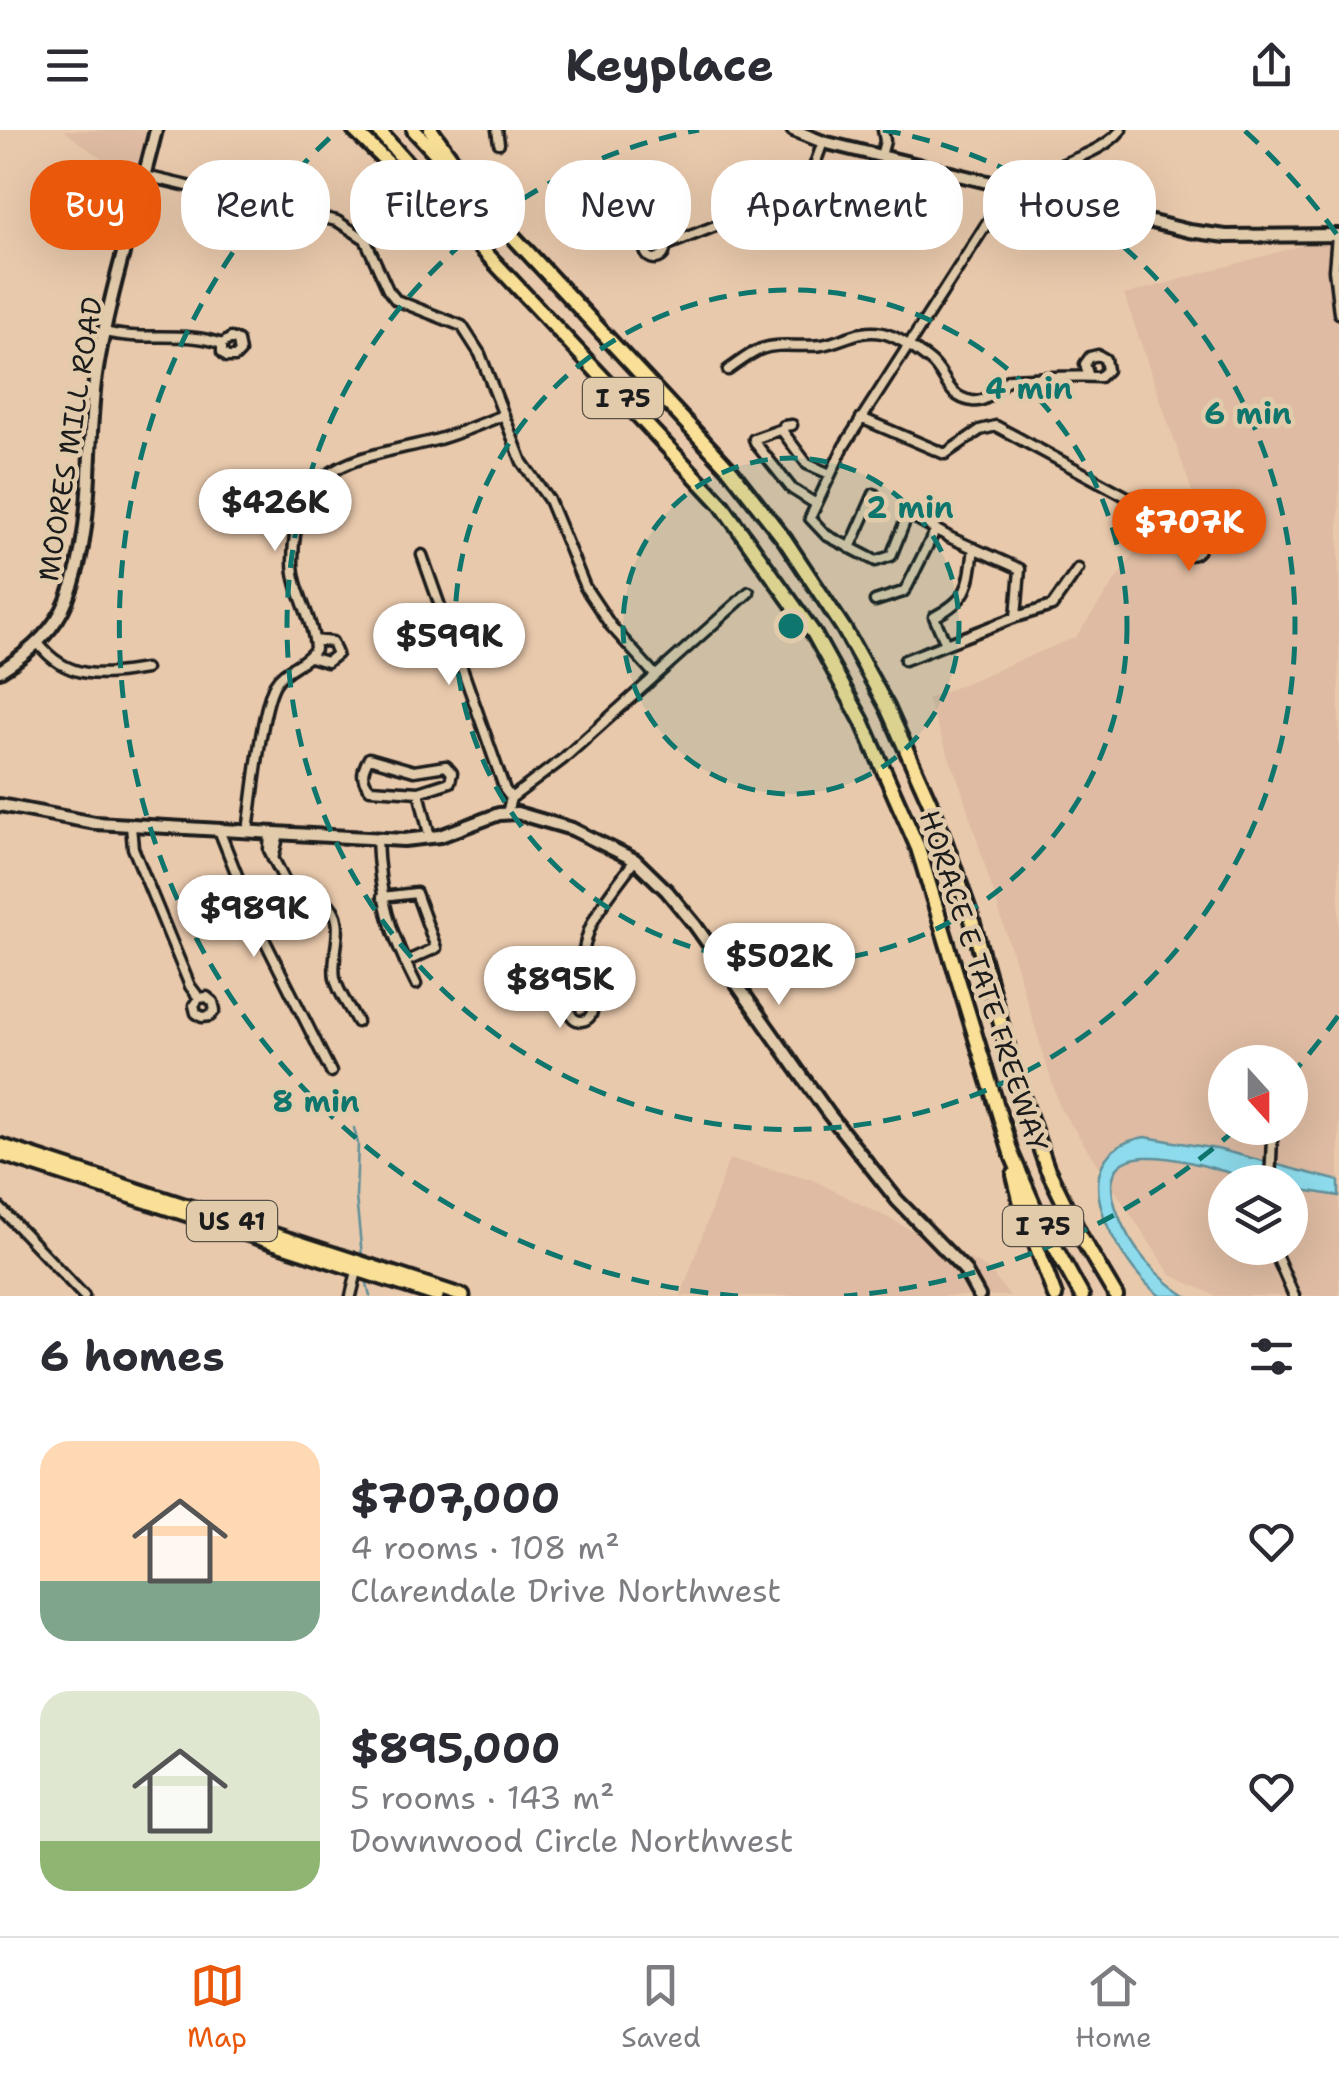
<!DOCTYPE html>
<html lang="en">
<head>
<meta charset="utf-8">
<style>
	:root { --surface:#fff; --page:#f7f7f7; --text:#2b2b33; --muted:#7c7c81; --line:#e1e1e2; --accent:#ea580c }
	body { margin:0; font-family:"Shantell Sans",sans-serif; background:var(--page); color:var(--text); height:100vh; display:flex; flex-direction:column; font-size:38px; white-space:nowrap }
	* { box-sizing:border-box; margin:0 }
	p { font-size:32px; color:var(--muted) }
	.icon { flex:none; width:55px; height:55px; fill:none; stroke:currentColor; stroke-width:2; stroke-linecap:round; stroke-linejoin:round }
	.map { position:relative; height:1166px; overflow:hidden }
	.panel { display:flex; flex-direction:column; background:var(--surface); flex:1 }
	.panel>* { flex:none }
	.guide { position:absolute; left:30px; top:30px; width:1280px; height:90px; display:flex; gap:20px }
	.needle { width:65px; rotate:159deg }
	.buttons { position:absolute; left:1208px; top:915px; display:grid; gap:20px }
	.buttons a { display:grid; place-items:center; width:100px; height:100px; border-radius:50%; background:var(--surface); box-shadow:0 10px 40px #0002; font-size:50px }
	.price { position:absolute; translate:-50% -85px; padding:0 22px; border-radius:35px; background:#fff; color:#222; font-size:32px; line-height:65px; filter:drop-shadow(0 2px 5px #0008) }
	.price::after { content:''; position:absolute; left:50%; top:60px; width:30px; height:22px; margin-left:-15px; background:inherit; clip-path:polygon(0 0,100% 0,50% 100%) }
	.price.selected { background:var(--accent); color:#fff }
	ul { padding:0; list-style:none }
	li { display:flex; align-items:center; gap:30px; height:250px; padding:0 40px }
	li span { display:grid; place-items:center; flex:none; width:280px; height:200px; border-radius:30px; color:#555 }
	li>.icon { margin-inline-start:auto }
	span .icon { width:120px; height:120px; fill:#fffc; stroke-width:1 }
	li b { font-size:42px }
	h2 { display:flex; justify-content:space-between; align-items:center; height:120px; padding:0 40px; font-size:42px }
	.tag { padding:0 35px; border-radius:40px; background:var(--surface); box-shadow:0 10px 40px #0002; font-size:35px; line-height:90px }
	.tag.selected { background:var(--accent); color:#fff }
	header { display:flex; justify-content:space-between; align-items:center; height:130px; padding:0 40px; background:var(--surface); font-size:45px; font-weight:700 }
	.tabs { display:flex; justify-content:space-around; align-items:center; height:140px; border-top:2px solid var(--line); background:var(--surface); font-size:28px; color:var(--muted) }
	.tabs a { display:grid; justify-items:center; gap:5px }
	.tabs .selected { color:var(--accent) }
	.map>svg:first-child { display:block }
	.built { fill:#debba2; fill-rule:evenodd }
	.water { fill:#8ddbec; stroke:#608f99; stroke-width:2.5 }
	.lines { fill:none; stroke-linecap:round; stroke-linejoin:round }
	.stream { stroke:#608f99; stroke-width:2.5 }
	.street-casing { stroke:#1c1c1c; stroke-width:15 }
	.secondary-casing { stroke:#1c1c1c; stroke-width:18 }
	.primary-casing { stroke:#1c1c1c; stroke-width:19 }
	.highway-casing { stroke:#1c1c1c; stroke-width:20 }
	.street { stroke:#e1cbab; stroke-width:8 }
	.secondary { stroke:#e1cbab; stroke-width:10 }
	.primary { stroke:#f9e096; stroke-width:11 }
	.highway { stroke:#f9e096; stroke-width:12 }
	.ring { fill:none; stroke:#0f766e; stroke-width:5; stroke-dasharray:18 12 }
	.labels { text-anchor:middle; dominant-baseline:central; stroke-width:9; stroke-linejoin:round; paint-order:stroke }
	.shield { fill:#e1cbab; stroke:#575047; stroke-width:2.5 }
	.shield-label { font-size:25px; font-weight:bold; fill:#1c1c1c }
	.street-label { font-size:28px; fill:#1c1c1c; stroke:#e1cbab }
	.centre { fill:#0f766e; stroke:#e1cbab; stroke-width:5 }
	.ring-label { font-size:30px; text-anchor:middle; font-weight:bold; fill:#0f766e; stroke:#e1cbab; stroke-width:9; stroke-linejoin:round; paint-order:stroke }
</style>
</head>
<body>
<header><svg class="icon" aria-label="menu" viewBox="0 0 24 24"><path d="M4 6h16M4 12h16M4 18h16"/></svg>Keyplace<svg class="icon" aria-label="share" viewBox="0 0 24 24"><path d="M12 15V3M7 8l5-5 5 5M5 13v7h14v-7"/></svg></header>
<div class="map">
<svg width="1339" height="1166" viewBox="0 0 1339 1166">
	<rect width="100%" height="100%" fill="#e9c9ac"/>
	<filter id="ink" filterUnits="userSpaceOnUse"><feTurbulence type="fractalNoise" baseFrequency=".01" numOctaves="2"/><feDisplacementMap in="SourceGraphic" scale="20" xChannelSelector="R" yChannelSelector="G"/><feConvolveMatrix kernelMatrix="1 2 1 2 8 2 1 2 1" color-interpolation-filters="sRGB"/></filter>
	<g filter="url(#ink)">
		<path class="built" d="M63,0H159L144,61L108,34Z
			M1339,105V1166H1216L1171,1145L1060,978L961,658L927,569L1076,507L1160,386L1195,370L1124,165ZM1225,932H1290V998H1225ZM1225,1052H1290V1118H1225Z
			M729,1029L811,1049L987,1138L1010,1166H681Z"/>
		<path class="water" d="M1145,1007L1217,1019L1339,1051V1066L1290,1058V1052C1280,1052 1269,1053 1259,1051C1219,1042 1082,986 1118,1084C1130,1117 1156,1147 1186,1166H1160C1116,1132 1054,1023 1145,1007Z"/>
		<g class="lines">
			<path class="stream" d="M354,998L358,1014L356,1067L362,1126
				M366,1149L370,1166"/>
			<g class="street-casing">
				<path id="street" d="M497,0L499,13
					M881,26L885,11L883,0
					M145,46L337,91L365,109L388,160L396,170L462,196L480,224L522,332L549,370L585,457L611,496L655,545
					M1002,55L989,90L844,316L810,388L826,405L876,431L891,426L908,384L951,408L1020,439L1016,487L1052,476L1078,439
					M1026,60C1046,31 1096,30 1121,0
					M1337,105L1334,140L1339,183
					M645 119a10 10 0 1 1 20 0a10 10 0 1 1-20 0Z
					M665,116L791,66L811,45L823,12
					M105,202C143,212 186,200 222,214L231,208L238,211L240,222L235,227H227L222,222V214
					M728,240C738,233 749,224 761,219C780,212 802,218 822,215C843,211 861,198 882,203C898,206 917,221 929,230C947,243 945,267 972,271C991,273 995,255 1010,249C1040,248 1073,245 1100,247L1107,240L1105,229L1098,225L1090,227L1085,234L1088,244
					M861,288L945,324L980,300L996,296L1179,395L1187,405
					M792,295L784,296L783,302L807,334L830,344
					M782,299L754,309L756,314L792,359L816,374
					M1180 415a10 10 0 1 1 20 0a10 10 0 1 1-20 0Z
					M850,418L874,364
					M974,418C969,456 970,468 934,487L946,514L1016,487
					M422,425L505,660L511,668
					M875,471L903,462L907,457L936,399
					M38,513C67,551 102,546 145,539
					M310,527L327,532L337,524L332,512L314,510
					M905,530L946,514
					M369,628L414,641L446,636L452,643L450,652L419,662L370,659C360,648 362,640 369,628Z
					M419,662L430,708
					M507,683L511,668L563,629L749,462
					M131,696L133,718L190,856L199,868L207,867L213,872L215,880L210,886L202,887L196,883L194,875L199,868
					M219,700L256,793L331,942
					M248,701C253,668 261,579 275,554C285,537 306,534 315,519C314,489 293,462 293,431C294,331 355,330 432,311C456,305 480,294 504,285
					M270,702L269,720L293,767L305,773L325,771C350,790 330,822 335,848C338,863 350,878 357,892
					M377,709C379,766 390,804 416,854
					M273,729L279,703
					M382,767L416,763L436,818L405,832
					M582,869C577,800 596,783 635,730
					M570 880a11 11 0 1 1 22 0a11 11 0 1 1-22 0Z
					M1270,1052L1272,1008
					M0,1078L84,1166
					M1273,1118L1294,1166
					M351,1166L358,1137"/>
			</g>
			<g class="secondary-casing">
				<path id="secondary" d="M793,0L823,12L1189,101L1226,106L1339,105
					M0,541C27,524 55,501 67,470C95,402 86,323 95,252C107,167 136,83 156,0
					M0,675L95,693L404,710L440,706L499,684L517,683L572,699L635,730L667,761L695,795L828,983L897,1070L964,1139L979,1166"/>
			</g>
			<g class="primary-casing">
				<path id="primary" d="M0,1015L463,1166
					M0,1024L437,1166"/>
			</g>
			<g class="highway-casing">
				<path id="highway" d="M354,0L442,85
					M378,0L481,118L721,374L814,504L862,591L918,718L1011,1023L1040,1090L1082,1166
					M414,0L731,341L785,410L844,499L887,577L935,684L970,783L1017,951L1047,1038L1081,1107L1116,1166
					M431,0L456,35
					M1014,1045L1022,1077L1055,1166"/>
			</g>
			<use href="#street" class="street"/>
			<use href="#secondary" class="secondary"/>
			<use href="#primary" class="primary"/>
			<use href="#highway" class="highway"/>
		</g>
	</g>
	<circle cx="791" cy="496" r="168" fill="#0f766e" fill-opacity=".12"/>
	<g class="ring">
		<circle cx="791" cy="496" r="168"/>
		<circle cx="791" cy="496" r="336"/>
		<path d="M883 0A504 504 0 1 1 699 0"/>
		<path d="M1338 886A672 672 0 0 1 1290 946M1236 999A672 672 0 0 1 844 1166M738 1166A672 672 0 0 1 337 1M1245 1A672 672 0 0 1 1338 106"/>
	</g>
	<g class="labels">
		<g class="shield">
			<rect x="583" y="248" width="80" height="40" rx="8"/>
			<rect x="187" y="1071" width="90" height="40" rx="8"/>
			<rect x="1003" y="1076" width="80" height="40" rx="8"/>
		</g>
		<g class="shield-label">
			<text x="623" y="268">I 75</text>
			<text x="232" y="1091">US 41</text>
			<text x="1043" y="1096">I 75</text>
		</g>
		<g class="street-label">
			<text transform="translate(70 309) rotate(-81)">MOORES MILL ROAD</text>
			<text transform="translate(984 851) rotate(72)">HORACE E TATE FREEWAY</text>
		</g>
	</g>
	<circle cx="791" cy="496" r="15" class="centre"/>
	<g class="ring-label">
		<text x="1029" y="269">4 min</text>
		<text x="1248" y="294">6 min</text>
		<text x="910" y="388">2 min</text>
		<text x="316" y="982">8 min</text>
	</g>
</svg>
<div class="buttons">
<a><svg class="needle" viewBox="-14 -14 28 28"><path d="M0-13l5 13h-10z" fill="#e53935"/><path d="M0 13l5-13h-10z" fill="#7c7c81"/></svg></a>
<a><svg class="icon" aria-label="layers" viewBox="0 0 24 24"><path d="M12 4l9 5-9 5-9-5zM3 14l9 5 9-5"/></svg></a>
</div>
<b class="price" style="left:275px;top:424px">$426K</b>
<b class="price selected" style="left:1189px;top:444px">$707K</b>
<b class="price" style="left:449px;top:558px">$599K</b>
<b class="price" style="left:254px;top:830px">$989K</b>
<b class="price" style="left:779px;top:878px">$502K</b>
<b class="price" style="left:560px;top:901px">$895K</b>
<div class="guide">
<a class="tag selected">Buy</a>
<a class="tag">Rent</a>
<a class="tag">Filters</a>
<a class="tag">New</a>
<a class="tag">Apartment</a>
<a class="tag">House</a>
</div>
</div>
<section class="panel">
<h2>6 homes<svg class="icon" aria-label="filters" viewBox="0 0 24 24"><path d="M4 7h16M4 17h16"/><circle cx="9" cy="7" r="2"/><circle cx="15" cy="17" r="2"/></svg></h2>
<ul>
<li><span style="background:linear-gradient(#ffd9b3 70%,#7fa58c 0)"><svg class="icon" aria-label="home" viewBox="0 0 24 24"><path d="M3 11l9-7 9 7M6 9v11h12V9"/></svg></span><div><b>$707,000</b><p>4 rooms · 108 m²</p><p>Clarendale Drive Northwest</p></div><svg class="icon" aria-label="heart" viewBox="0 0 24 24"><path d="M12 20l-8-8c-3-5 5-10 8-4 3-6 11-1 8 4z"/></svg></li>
<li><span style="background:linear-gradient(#dfe7d0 75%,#8fb573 0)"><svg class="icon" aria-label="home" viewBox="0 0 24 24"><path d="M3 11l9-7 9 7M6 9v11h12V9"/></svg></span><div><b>$895,000</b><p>5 rooms · 143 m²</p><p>Downwood Circle Northwest</p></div><svg class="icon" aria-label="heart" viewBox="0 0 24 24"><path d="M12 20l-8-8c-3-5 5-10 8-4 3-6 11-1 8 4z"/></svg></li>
</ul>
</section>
<nav class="tabs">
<a class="selected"><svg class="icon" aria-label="map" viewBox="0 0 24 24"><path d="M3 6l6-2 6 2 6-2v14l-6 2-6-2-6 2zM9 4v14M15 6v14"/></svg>Map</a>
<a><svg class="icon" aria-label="saved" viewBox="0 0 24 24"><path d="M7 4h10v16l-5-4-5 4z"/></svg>Saved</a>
<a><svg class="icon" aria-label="home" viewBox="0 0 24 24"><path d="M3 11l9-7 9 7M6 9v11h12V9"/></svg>Home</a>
</nav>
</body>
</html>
